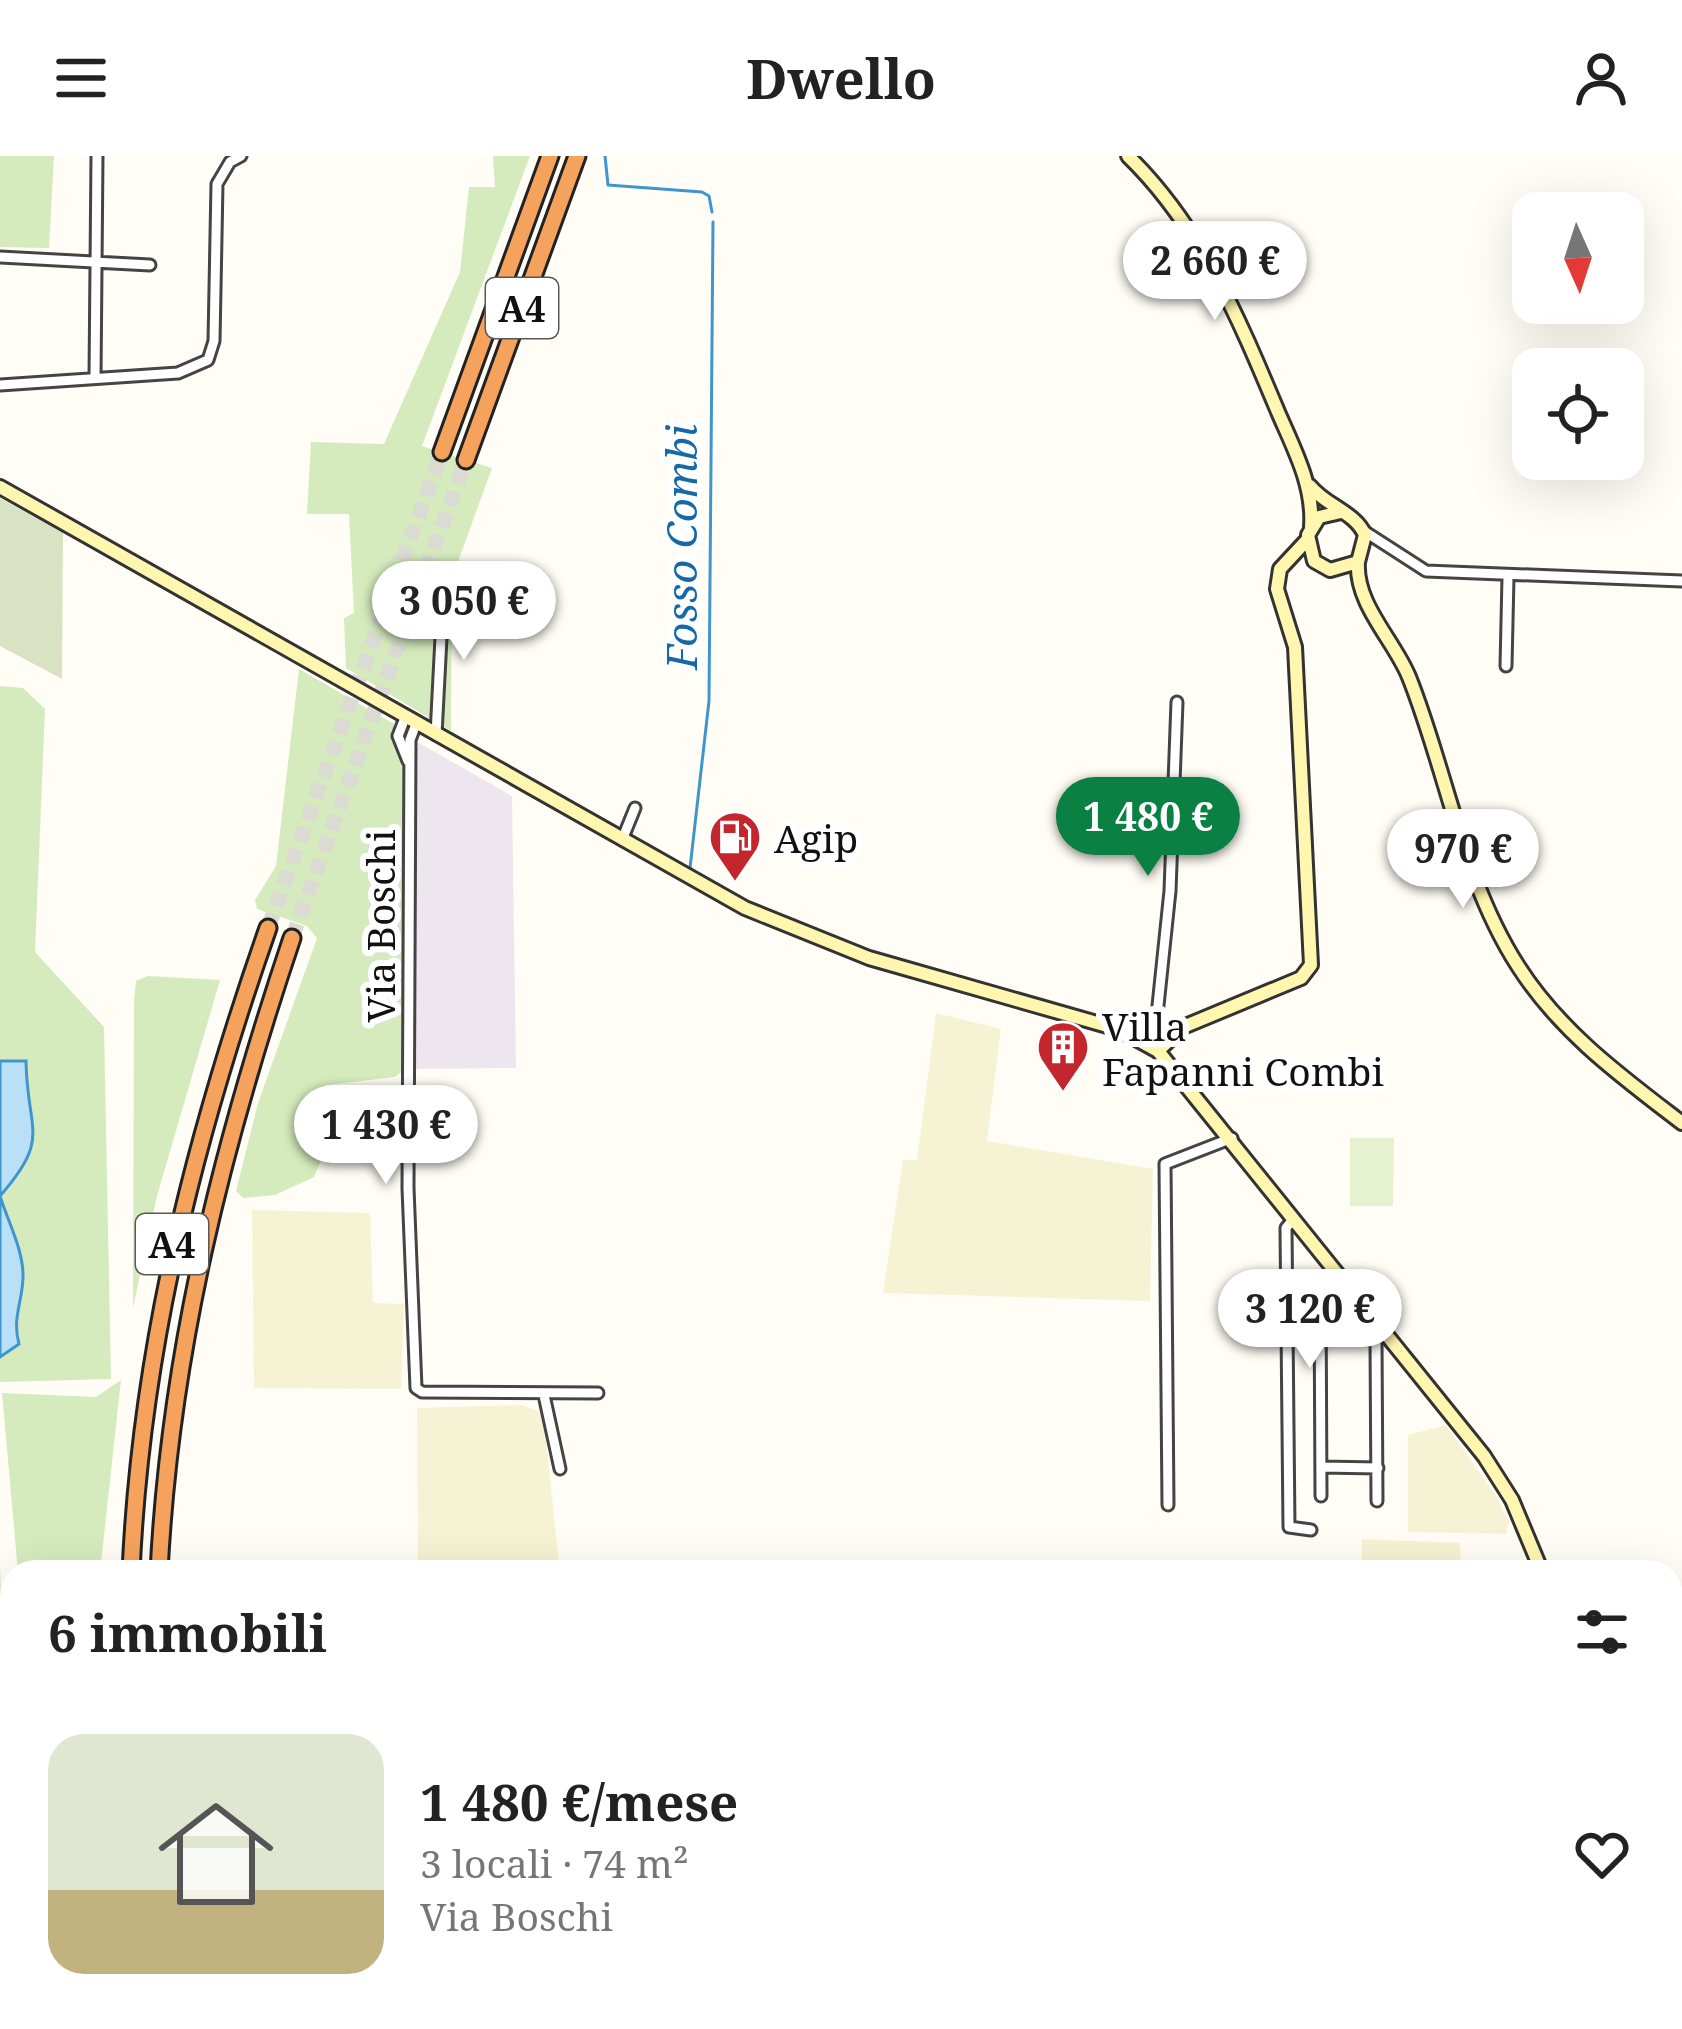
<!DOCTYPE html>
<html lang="it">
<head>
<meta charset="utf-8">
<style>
	:root { --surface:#fff; --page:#f2f2f2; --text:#222; --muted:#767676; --accent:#0b8043 }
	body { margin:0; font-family:"Noto Serif",serif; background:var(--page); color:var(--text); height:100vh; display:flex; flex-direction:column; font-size:45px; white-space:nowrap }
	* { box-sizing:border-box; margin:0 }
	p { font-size:39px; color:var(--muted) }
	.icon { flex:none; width:66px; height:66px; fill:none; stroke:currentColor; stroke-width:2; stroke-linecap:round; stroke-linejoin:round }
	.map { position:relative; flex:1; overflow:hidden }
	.side { position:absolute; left:0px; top:1404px; width:1683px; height:471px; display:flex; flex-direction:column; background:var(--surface); border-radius:36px 36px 0 0; box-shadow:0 12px 48px #0002 }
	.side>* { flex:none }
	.needle { width:78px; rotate:177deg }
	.tools { position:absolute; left:1512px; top:36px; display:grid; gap:24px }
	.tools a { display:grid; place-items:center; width:132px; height:132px; border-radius:24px; background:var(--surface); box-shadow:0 12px 48px #0002; font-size:60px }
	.price { position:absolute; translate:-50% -102px; padding:0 27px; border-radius:42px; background:#fff; color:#222; font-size:39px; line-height:78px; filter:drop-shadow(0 3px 6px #0008) }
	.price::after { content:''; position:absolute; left:50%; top:72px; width:36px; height:27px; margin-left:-18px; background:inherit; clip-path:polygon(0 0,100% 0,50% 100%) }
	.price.active { background:var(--accent); color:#fff }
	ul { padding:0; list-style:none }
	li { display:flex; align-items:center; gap:36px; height:300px; padding:0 48px }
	li span { display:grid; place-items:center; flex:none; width:336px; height:240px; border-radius:36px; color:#555 }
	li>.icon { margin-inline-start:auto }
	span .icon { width:144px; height:144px; fill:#fffc; stroke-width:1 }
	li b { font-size:51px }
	h2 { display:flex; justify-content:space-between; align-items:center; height:144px; padding:0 48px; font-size:51px }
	header { display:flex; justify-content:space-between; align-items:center; height:156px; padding:0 48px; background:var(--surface); font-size:54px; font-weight:700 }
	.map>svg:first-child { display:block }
	.industrial { fill:#eee6ef }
	.farmland { fill:#f6f3d4 }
	.green { fill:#d5ebbd }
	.cemetery { fill:#d9e3c4 }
	.pitch { fill:#e6f2cf }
	.water { fill:#b9e0f7; stroke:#3f96cf; stroke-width:3 }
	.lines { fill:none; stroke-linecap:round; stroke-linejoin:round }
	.stream { stroke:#3f96cf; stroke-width:3 }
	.river { stroke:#b9e0f7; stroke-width:16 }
	.highway-tunnel { stroke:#dbdad3; stroke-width:15; stroke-dasharray:15 8; stroke-linecap:butt }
	.street-casing { stroke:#444; stroke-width:15 }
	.secondary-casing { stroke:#333; stroke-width:18 }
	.highway-casing { stroke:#222; stroke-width:21 }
	.street { stroke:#fff; stroke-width:9 }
	.secondary { stroke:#fff6b0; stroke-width:12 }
	.highway { stroke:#f5a25d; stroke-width:15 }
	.labels { text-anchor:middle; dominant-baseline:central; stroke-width:12; stroke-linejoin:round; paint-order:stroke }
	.shield { fill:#fff; stroke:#585858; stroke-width:3 }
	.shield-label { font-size:36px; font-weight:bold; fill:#111 }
	.poi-label { font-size:39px; fill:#111; stroke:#fff; text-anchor:start }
	.street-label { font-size:39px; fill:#111; stroke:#fff }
	.water-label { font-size:42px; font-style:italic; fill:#1768a6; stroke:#fff }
</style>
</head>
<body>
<header><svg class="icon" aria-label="menu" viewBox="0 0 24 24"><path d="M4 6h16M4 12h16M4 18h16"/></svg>Dwello<svg class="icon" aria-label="person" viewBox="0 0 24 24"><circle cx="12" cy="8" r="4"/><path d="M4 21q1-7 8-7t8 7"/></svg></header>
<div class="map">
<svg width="1682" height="1873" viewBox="0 0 1682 1873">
	<rect width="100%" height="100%" fill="#fffdf5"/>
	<path class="industrial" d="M414,584L512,640L516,912L413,913Z"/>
	<path class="farmland" d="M936,857L1001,873L987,985L1153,1013L1150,1145L883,1137L903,1004H917Z
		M252,1054L370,1057L373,1147L404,1148L401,1233L254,1232Z
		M522,1249L543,1257L560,1416H418L417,1252Z
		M1446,1269L1494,1337L1509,1365L1506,1378L1408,1376V1279Z
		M1362,1383L1460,1387L1461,1416H1362Z"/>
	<path class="green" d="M0,0H54L49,92L0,91Z
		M493,0H530L422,290L492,312L452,422L451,575L346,512L344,462L354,457L349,358H307L311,286L384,288L460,116L469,31H495Z
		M299,513L394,568V587L405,611V913L395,921L326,929L315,940L322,1002L314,1021L275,1039L243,1042L236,1035L258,947L317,782L307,770L257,753L255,744L276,710Z
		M0,530L23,532L45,553L35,796L104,871L111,1223L0,1226Z
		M148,820L220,824L157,1040L133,1152L134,845L136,825Z
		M121,1224L100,1416H18L2,1237L96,1241Z
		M0,1410L12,1716V1766L0,1757Z"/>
	<path class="cemetery" d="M0,342L63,377L62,523L0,490Z"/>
	<path class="pitch" d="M1350,982H1394L1393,1050H1350Z"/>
	<path class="water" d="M0,905H26C27,976 52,981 0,1040C8,1066 24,1095 23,1122C22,1148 12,1162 19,1188L0,1201Z"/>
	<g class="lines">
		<path class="stream" d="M605,0L608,29L702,36L709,40L712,56
			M690,712L709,545L713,66
			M1679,1737L1682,1736
			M492,1868L497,1863
			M1302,1873L1312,1863"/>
		<path class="river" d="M0,1795L12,1804
			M96,1863L111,1873"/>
		<path class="highway-tunnel" d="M268,772L442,296
			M292,782L466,304"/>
		<g class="street-casing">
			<path id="street" d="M0,101L150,109
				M95,222L97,0
				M0,229L178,217L208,204L214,185L217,28L230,6L241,0
				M1364,375L1426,415L1682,425
				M1506,510L1508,421
				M405,562L398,580L408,605
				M416,568L410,584L408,1032L416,1232L422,1236L598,1237
				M436,579L444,423
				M622,684L635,652
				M1169,883L1157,859L1170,735L1177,546
				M1294,1062L1286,1072L1289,1371L1311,1374
				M1376,1185L1377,1345
				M544,1239L560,1313
				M1321,1311L1378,1312
				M1321,1340L1320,1134L1331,1131L1376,1185L1386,1177
				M1168,1349L1165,1008L1232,982
				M1671,1440L1682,1439
				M1671,1819L1682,1824"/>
		</g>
		<g class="secondary-casing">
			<path id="secondary" d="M1128,0C1201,71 1239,163 1278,256C1294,293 1314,330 1311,371
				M1310,330C1326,350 1355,356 1365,379L1358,406L1330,414L1314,405L1308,379L1319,361L1341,356
				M0,331L745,752L869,802L1118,873L1158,895L1484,1300L1512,1344L1542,1416
				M1358,406C1355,448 1394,484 1409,521C1447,616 1462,723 1518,810C1560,876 1622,921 1682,967
				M1158,895L1183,871L1301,822L1311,809L1295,491L1277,433L1280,413L1307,384
				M1671,1736L1682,1753"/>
		</g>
		<g class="highway-casing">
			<path id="highway" d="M442,296L550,0
				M466,304L577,0
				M131,1416C141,1192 194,983 268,772
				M159,1416C170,1196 222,990 292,782
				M0,1844L12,1840
				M299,1863L320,1873
				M123,1873V1863
				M145,1873V1863"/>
		</g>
		<use href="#street" class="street"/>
		<use href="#secondary" class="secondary"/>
		<use href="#highway" class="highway"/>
	</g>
	<defs>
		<g id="fuel-pin" transform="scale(2.7)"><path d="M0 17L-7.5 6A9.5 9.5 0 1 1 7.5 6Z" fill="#c4262e" stroke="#fff"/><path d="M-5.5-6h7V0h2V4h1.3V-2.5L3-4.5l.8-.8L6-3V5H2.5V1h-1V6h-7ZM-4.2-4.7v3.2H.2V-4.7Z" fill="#fff"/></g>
		<g id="building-pin" transform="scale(2.7)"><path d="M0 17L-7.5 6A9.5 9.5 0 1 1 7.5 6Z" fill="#c4262e" stroke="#fff"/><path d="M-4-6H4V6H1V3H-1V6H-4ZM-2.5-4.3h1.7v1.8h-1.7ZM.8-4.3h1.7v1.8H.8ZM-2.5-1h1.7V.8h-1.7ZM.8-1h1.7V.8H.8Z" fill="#fff"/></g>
	</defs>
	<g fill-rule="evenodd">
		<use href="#fuel-pin" x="735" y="681"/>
		<use href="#building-pin" x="1063" y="891"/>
	</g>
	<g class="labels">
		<g class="shield">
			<rect x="486" y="122" width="72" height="60" rx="9"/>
			<rect x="136" y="1058" width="72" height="60" rx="9"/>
		</g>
		<g class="shield-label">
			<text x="522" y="152">A4</text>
			<text x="172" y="1088">A4</text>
		</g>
		<g class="poi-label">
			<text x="774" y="681">Agip</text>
			<text x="1102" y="869">Villa<tspan x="1102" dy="45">Fapanni Combi</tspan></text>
		</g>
		<g class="street-label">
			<text transform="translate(379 770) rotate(-90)">Via Boschi</text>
		</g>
		<g class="water-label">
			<text transform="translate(680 391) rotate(-90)">Fosso Combi</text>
		</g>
	</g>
</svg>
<div class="tools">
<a><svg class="needle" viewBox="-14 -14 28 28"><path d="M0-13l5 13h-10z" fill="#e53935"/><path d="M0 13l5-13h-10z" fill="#767676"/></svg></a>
<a><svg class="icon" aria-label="locate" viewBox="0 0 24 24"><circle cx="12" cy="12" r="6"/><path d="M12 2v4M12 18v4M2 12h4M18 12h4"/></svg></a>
</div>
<b class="price" style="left:1215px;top:167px">2 660 €</b>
<b class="price" style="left:464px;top:507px">3 050 €</b>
<b class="price active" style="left:1148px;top:723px">1 480 €</b>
<b class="price" style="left:1463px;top:755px">970 €</b>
<b class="price" style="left:386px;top:1031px">1 430 €</b>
<b class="price" style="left:1310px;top:1215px">3 120 €</b>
<section class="side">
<h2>6 immobili<svg class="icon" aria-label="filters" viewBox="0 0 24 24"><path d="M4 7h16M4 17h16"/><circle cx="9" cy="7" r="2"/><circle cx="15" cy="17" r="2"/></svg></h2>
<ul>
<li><span style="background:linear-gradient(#dfe7d0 65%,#c2b280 0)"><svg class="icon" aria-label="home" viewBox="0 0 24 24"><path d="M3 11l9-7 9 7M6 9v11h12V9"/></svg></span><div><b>1 480 €/mese</b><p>3 locali · 74 m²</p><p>Via Boschi</p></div><svg class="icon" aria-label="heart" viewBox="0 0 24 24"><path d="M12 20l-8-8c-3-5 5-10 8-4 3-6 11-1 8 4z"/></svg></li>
</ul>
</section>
</div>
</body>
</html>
